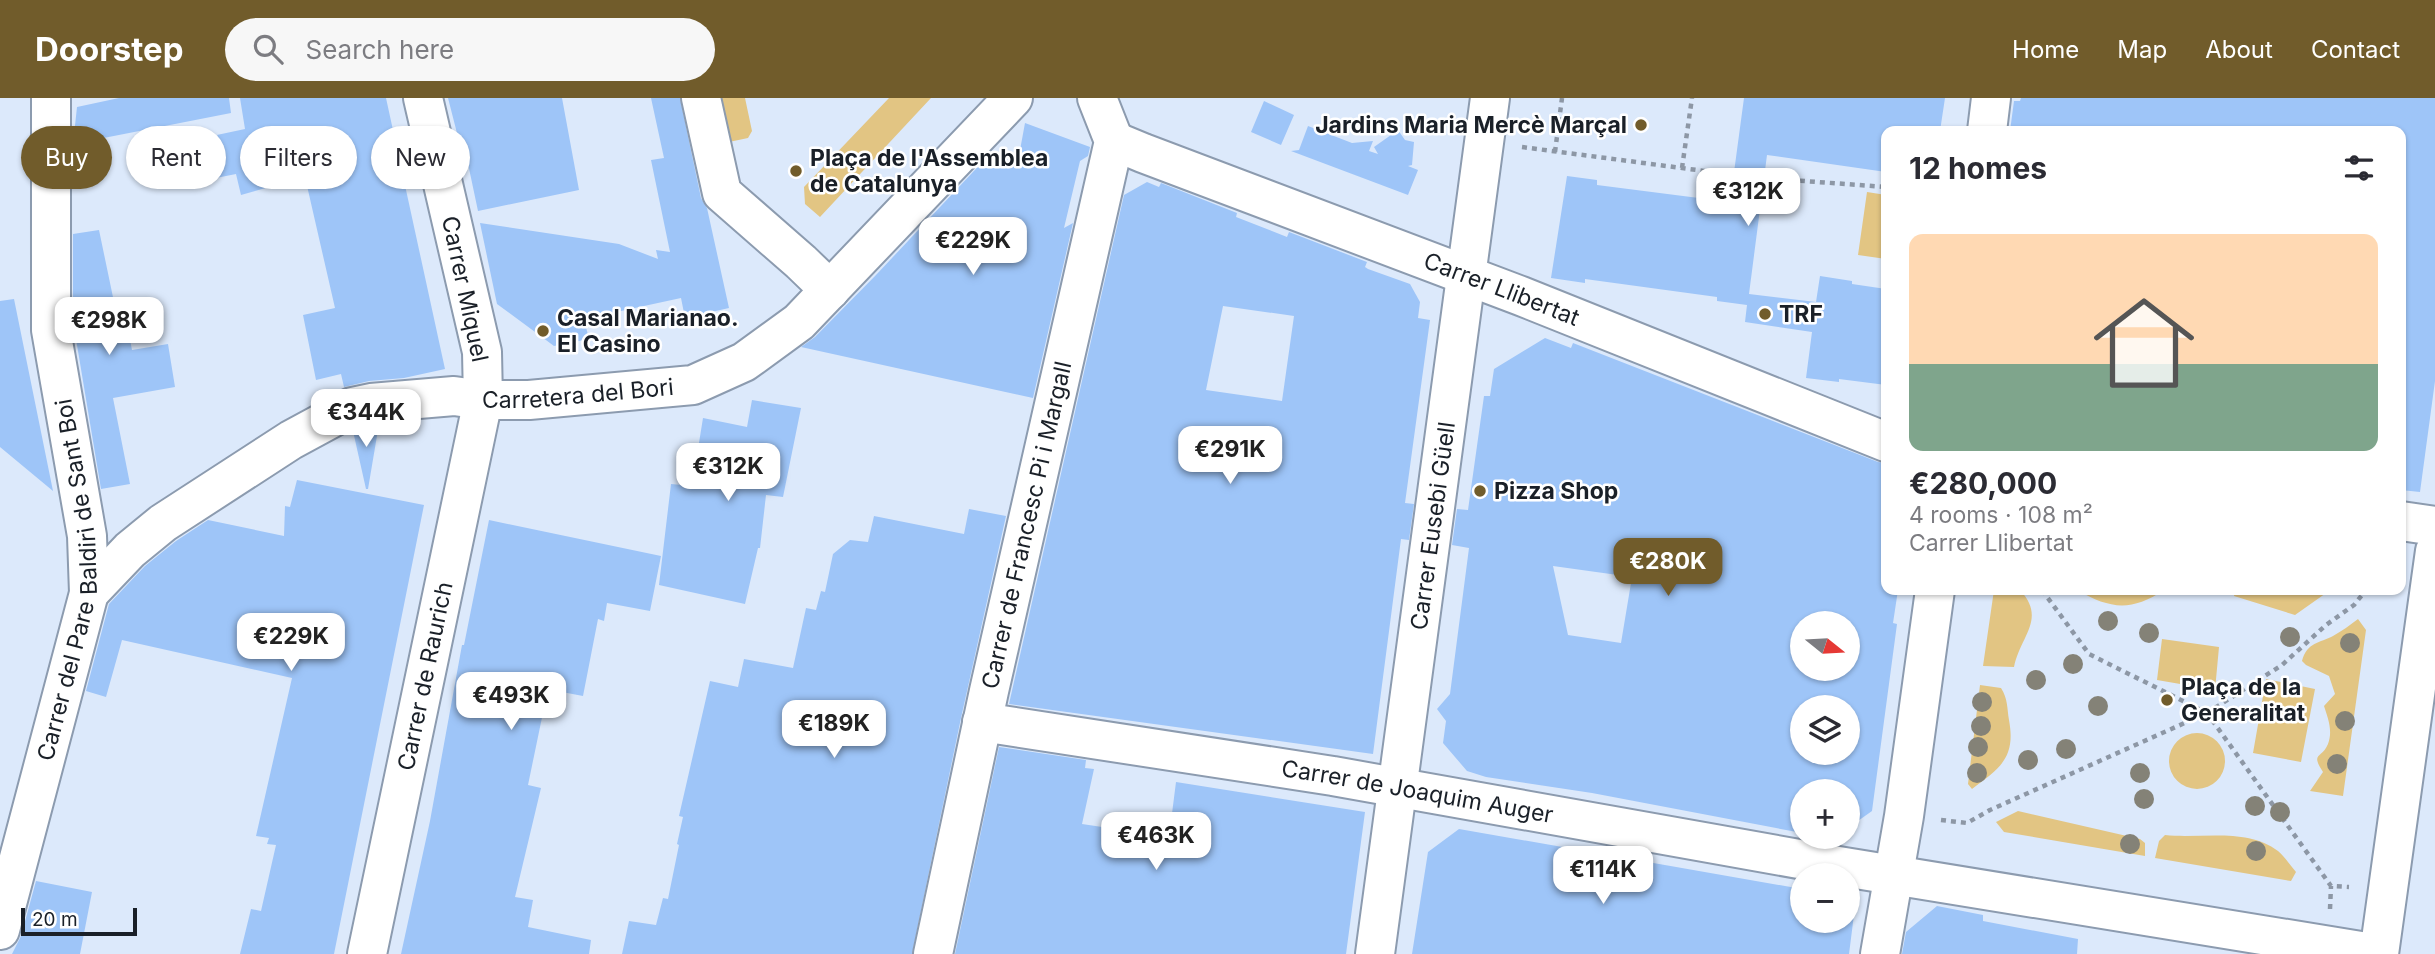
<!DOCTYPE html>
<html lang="en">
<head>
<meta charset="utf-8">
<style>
	:root { --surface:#fff; --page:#f7f7f7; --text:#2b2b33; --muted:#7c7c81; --line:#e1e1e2; --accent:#715c2b }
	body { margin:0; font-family:Inter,sans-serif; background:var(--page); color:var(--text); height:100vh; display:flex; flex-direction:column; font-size:26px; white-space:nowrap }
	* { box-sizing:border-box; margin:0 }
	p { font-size:23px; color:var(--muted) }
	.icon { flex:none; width:38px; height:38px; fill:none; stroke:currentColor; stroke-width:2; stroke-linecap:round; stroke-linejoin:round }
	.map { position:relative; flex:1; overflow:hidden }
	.drawer { position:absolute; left:1881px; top:28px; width:525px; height:469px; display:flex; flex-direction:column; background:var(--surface); border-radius:14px; box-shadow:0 2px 5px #0004 }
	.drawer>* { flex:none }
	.top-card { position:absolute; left:21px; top:28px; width:665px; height:63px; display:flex; gap:14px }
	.needle { width:46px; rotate:108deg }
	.fabs { position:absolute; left:1790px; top:513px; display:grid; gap:14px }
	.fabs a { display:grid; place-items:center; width:70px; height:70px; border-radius:50%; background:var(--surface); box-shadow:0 2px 5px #0004; font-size:35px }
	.scale { position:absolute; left:21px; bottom:18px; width:116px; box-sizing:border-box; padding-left:7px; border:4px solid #1a2028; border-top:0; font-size:19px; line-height:24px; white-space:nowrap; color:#1a2028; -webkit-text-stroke:5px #fff; paint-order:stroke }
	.price { position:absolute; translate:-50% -60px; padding:0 16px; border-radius:14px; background:#fff; color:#222; font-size:23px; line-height:46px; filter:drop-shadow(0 2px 4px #0008) }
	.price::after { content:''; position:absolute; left:50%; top:42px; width:21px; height:16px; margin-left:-10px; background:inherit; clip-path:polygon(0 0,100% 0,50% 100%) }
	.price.selected { background:var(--accent); color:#fff }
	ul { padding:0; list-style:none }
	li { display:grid; align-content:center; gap:14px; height:371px; padding:0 28px }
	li+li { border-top:2px solid var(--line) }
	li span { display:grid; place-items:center; height:217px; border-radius:14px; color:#555 }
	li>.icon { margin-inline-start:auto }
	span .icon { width:126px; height:126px; fill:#fffc; stroke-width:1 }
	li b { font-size:30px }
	h2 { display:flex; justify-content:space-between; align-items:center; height:84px; padding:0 28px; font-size:30px }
	.chip { padding:0 24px; border-radius:32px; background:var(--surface); box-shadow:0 2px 5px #0004; font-size:24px; line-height:63px }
	.chip.selected { background:var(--accent); color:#fff }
	header { display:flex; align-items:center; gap:42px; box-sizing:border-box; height:98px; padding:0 35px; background:var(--accent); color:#fff }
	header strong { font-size:33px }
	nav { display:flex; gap:38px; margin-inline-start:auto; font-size:24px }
	.search { width:490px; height:63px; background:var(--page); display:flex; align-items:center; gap:18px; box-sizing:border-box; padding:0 24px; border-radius:38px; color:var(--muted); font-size:26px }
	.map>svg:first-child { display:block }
	.green { fill:#e2c583 }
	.building { fill:#9ec5f8; fill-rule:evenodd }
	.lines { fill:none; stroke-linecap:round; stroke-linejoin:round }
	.minor-casing { stroke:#8c9baf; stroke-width:42 }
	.path { stroke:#8d97a5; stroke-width:4.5; stroke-dasharray:5 5; stroke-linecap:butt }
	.minor { stroke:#fff; stroke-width:38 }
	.tree { fill:#848277 }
	.poi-dot { fill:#715c2b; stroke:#fff; stroke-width:2.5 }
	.labels { text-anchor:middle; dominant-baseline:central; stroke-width:5; stroke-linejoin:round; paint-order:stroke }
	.poi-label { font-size:23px; font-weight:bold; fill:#1a2028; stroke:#fff; text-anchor:start }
	.street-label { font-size:23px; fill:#1a2028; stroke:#fff }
</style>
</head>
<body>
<header>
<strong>Doorstep</strong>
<div class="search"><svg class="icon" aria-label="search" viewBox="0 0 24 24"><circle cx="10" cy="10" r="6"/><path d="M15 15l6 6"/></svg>Search here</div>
<nav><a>Home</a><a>Map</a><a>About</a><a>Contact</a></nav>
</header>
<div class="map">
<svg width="2435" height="856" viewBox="0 0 2435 856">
	<rect width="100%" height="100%" fill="#dce9fb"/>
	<path class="green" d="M713,0H745L752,33L748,40L729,44Z
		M889,0H931L820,119L805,106L804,89Z
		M1867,94L1886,97V161L1858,157Z
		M1994,492H2020C2047,521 2020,538 2014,569L1983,568Z
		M2077,492H2164C2131,514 2110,511 2077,492Z
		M2235,492H2328L2329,493L2295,517L2234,498Z
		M2358,521L2366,532L2343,698L2310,693L2323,674C2310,654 2322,661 2328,646C2333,633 2328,620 2324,608L2335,596L2329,578L2306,567L2302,563C2307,544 2320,545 2333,538C2342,533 2350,527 2358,521Z
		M2162,541L2219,549L2215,592L2157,582Z
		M2266,581L2315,591L2301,664L2253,655Z
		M1980,587L2001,590C2008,601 2007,610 2009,622C2016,660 2000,670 1972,691L1968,686Z
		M2169 663a28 28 0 1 1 56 0a28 28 0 1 1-56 0Z
		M2018,713L2140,741L2145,745V758L2004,734L1996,724Z
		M2165,737C2201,741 2247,729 2278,753C2285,759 2290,767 2296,774L2291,783L2155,760L2159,743Z"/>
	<path class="building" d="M119,0H229L231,15L73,46L77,9Z
		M240,0H386L445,271L404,280L369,283L344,289L341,276L316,282L303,217L335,210L305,79L241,97L236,76L206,82L198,41L245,31Z
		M448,0H562L579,92L478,113L463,42L459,43Z
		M651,0H680L701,100L707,110L729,210L685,220L681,200L584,221L589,241L554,248L497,206L480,125L619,146L658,161L656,152L670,154L651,62L664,60Z
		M1744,0H1945L1940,33H1886V74L1767,57L1749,196L1816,204L1820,178L1852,183V186L1886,191V287L1839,281V284L1806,280L1812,234L1745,224L1747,207L1717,203V199L1585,181V185L1551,180L1567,78L1597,82V87L1730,104Z
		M2021,0H2435V283L2420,394L2401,392V33H2010L2014,3H2020Z
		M1264,3L1294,17L1281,47L1251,34Z
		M1025,25L1090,49L1088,58L1080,63L1064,130L1073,125L1033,300L801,249L815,239L876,177L989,57L1018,63Z
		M1308,28L1352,45L1373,43L1369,53L1378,56L1374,49L1398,32L1405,42L1414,44L1412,67L1408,68L1418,72L1408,97L1291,53L1299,52Z
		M1147,84L1159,89L1161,85L1237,115L1236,119L1287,139L1289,134L1367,164L1365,169L1368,171L1410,186L1420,204L1418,220L1430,222L1405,405L1414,406L1409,442L1401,441L1373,656L1009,606L1124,97ZM1223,208L1294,218L1282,303L1206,292Z
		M99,132L119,228L127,226L132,252L168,246L175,289L113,300L130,386L101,391L73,223V136Z
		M14,201L53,393L0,349V203Z
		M1545,240L1571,250L1573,245L1878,364L1886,365V492H1898L1893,525L1897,526L1872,713L1848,730V693H1802V735L1592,695L1486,679L1467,673L1443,645L1446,623L1437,611L1450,596L1469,450L1452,447L1457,411L1468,412L1484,298H1490L1494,271ZM1553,468L1632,479L1621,545L1568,537ZM1802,525H1848V570H1802ZM1802,609H1848V654H1802Z
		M752,302L801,310L783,399L766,397L760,450H758L745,506L659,487L671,386L692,388L703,320L747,329Z
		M379,326L368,391H366L353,333Z
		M297,382L424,407L334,856H240L251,811L261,813L276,747L267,746L269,740L256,738L292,580L122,542L106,599L86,593L109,506L145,468L176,443L208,422L284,438L285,408L290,409Z
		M969,411L1006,418L961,620L912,856H622L629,823L656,827L663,800L668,801L679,747L677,746L683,719L679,718L710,583L738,589L744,561L793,570L806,510L816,512L821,493L825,494L833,456L850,442L868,444L874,418L964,436Z
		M489,422L661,458L650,513L607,505L604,523L598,521L583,598L562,594L559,608L545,605L528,687L541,690L515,799L533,802L528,829L591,842L589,856H401L430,723L462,547H464Z
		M999,649L1086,662L1085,670L1094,671L1082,726L1169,739L1176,684L1365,714L1346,856H955Z
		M1459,731L1802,791V822H1848V799L1856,801L1849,856H1412L1428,754Z
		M36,783L92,794L80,856H12L21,838Z
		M1937,808L1983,817V823L2078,841L2077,856H1902L1906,834Z"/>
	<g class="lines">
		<g class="minor-casing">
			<g id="minor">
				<path d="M701,0L722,95L801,164L830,192"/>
				<path d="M1987,33L1991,0"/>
				<path id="s1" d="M1114,43L1143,55L1521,198L1886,344"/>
				<path d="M2401,423L2435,428"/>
				<path id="s2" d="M89,495L130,452L163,425L291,342L352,309L371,305L454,298L483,302H529L693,287L744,264L799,224L1013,0"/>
				<path id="s3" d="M982,624L1333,678L1838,768L2379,856"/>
				<path id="s4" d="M0,832L89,495L87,438L51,232V0"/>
				<path id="s5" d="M367,856L483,302L482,254L423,0"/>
				<path id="s6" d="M933,856L989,593L1114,43L1097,0"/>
				<path id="s7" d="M1375,856C1412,571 1454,286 1490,0"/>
				<path d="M1880,856L1904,718L1935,492"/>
				<path d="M2379,856L2435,453"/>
			</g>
		</g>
		<path class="path" d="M1522,49L1750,79L1886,89
			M1555,54L1562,0
			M1682,70L1692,0
			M2042,492L2089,556L2207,615L2331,788L2349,789
			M1941,722L1967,725L1990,712L2207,615L2282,567L2326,527L2354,507L2366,492
			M2330,811L2331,788"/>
		<use href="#minor" class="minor"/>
	</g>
	<g class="tree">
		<circle cx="2108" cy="523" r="10"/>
		<circle cx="2149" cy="535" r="10"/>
		<circle cx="2290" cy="539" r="10"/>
		<circle cx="2350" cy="545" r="10"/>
		<circle cx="2073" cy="566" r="10"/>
		<circle cx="2036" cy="582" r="10"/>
		<circle cx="1982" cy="604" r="10"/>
		<circle cx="2098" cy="608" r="10"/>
		<circle cx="2345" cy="623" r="10"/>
		<circle cx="1981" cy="628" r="10"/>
		<circle cx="1978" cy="649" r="10"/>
		<circle cx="2066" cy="651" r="10"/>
		<circle cx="2028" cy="662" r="10"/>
		<circle cx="2337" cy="666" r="10"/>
		<circle cx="1977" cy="675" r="10"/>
		<circle cx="2140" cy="675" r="10"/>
		<circle cx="2144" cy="701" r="10"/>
		<circle cx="2255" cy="708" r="10"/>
		<circle cx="2280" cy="714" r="10"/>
		<circle cx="2130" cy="746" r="10"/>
		<circle cx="2256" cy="753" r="10"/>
	</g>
	<g class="poi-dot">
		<circle cx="1641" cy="27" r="7"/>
		<circle cx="796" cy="73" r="7"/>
		<circle cx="1765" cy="216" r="7"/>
		<circle cx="543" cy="233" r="7"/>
		<circle cx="1480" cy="393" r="7"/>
		<circle cx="2167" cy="602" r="7"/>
	</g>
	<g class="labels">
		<g class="poi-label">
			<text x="1627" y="27" text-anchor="end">Jardins Maria Mercè Marçal</text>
			<text x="810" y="60">Plaça de l'Assemblea<tspan x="810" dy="26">de Catalunya</tspan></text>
			<text x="1779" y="216">TRF</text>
			<text x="557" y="220">Casal Marianao.<tspan x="557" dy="26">El Casino</tspan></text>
			<text x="1494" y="393">Pizza Shop</text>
			<text x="2181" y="589">Plaça de la<tspan x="2181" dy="26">Generalitat</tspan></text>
		</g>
		<g class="street-label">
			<text transform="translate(465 191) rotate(78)">Carrer Miquel</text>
			<text stroke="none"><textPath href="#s1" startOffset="415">Carrer Llibertat</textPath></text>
			<text stroke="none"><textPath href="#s2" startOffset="551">Carretera del Bori</textPath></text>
			<text stroke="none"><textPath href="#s6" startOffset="439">Carrer de Francesc Pi i Margall</textPath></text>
			<text stroke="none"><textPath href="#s7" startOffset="432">Carrer Eusebi Güell</textPath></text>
			<text stroke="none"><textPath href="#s4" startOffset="360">Carrer del Pare Baldiri de Sant Boi</textPath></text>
			<text stroke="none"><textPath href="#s5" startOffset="284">Carrer de Raurich</textPath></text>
			<text stroke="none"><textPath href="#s3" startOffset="441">Carrer de Joaquim Auger</textPath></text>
		</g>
	</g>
</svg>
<div class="fabs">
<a><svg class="needle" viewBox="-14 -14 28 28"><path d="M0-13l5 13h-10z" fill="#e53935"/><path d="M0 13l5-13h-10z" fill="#7c7c81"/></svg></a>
<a><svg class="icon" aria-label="layers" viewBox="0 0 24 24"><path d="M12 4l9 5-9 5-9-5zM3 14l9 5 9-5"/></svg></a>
<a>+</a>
<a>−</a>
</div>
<div class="scale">20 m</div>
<b class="price" style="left:1748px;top:130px">€312K</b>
<b class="price" style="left:973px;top:179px">€229K</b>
<b class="price" style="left:109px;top:259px">€298K</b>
<b class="price" style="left:366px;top:351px">€344K</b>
<b class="price" style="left:1230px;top:388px">€291K</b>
<b class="price" style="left:728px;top:405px">€312K</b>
<b class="price selected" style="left:1668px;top:500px">€280K</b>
<b class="price" style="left:291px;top:575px">€229K</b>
<b class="price" style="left:511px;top:634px">€493K</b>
<b class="price" style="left:834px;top:662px">€189K</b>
<b class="price" style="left:1156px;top:774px">€463K</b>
<b class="price" style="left:1603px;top:808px">€114K</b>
<div class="top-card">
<a class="chip selected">Buy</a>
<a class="chip">Rent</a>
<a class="chip">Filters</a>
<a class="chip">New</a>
</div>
<section class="drawer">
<h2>12 homes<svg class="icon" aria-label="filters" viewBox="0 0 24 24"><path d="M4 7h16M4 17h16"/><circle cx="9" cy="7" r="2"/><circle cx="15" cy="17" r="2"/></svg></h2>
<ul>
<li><span style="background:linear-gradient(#ffd9b3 60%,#7fa58c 0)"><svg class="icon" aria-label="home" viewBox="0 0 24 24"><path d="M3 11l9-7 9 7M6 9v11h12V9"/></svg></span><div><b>€280,000</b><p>4 rooms · 108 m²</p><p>Carrer Llibertat</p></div></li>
</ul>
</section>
</div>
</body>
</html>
